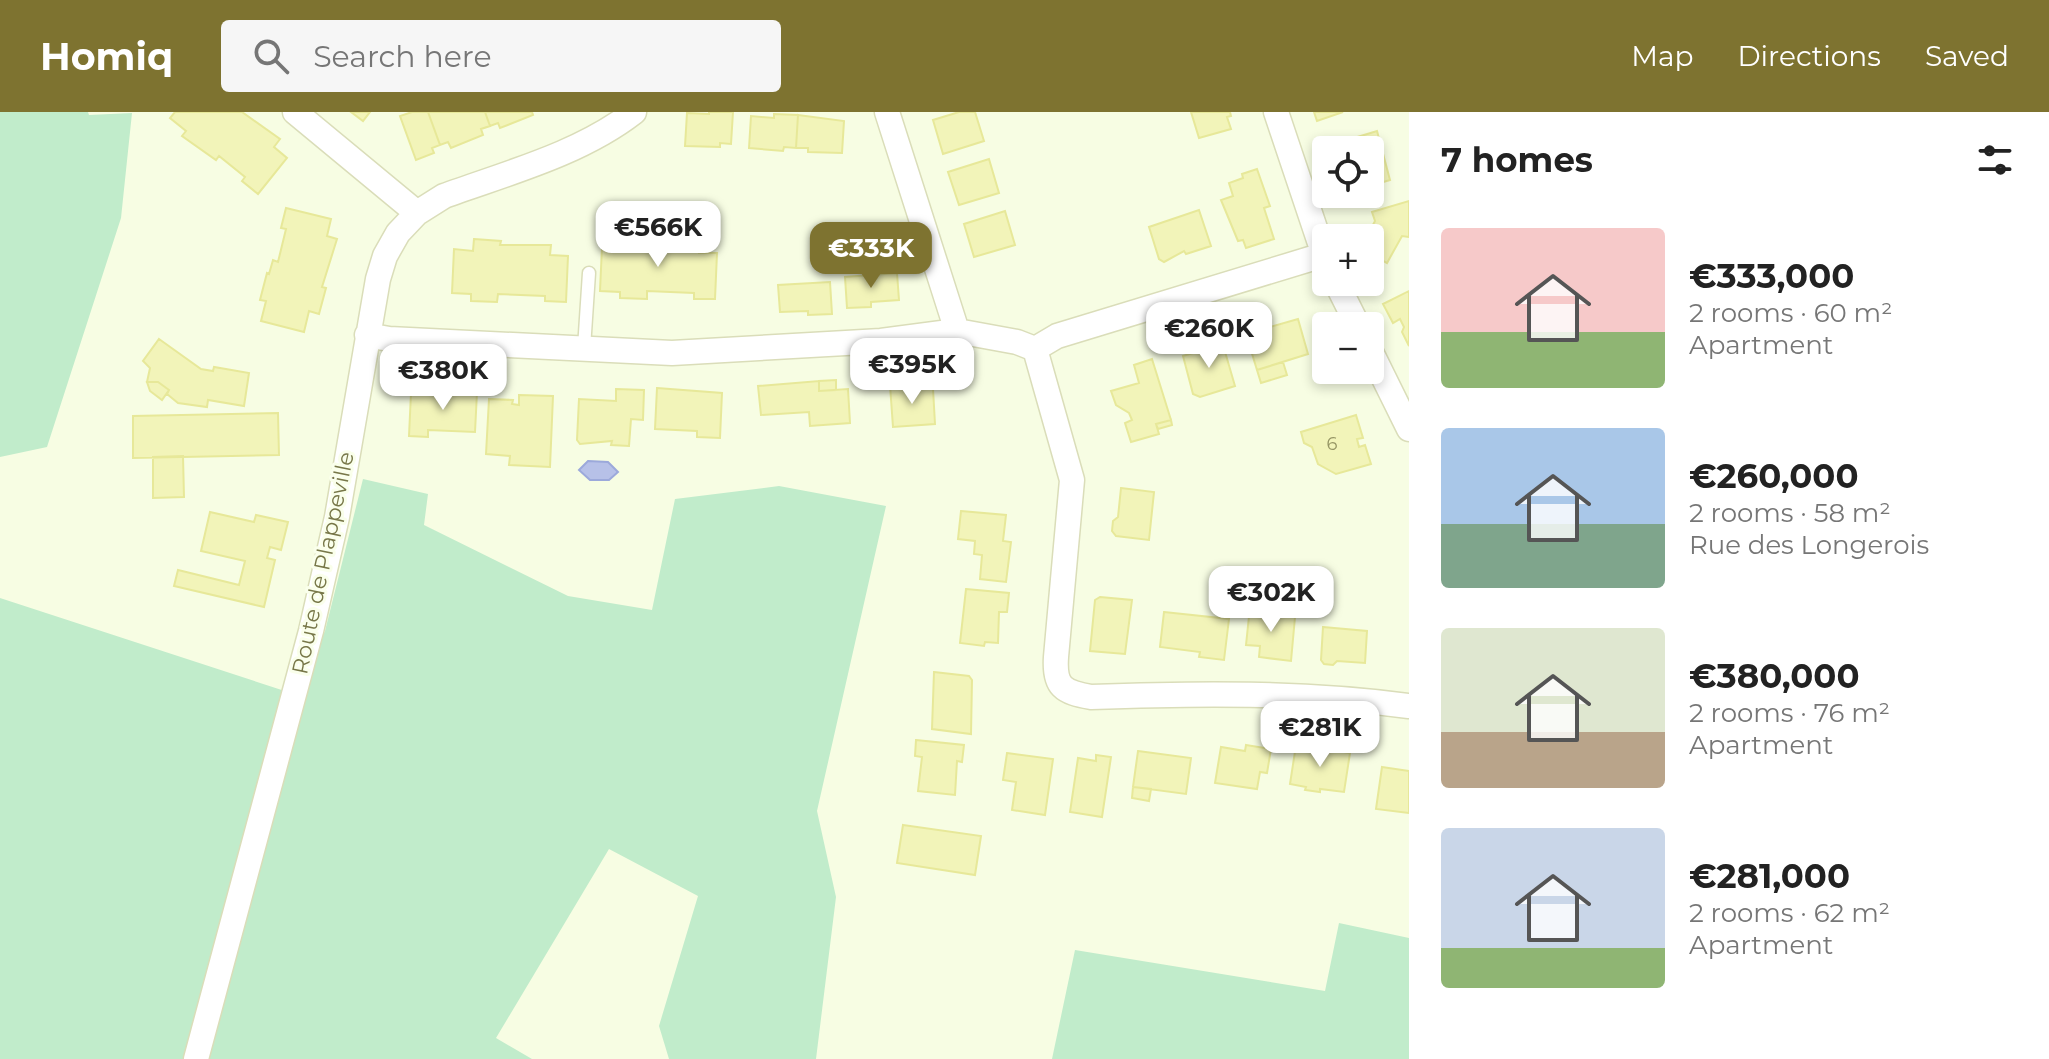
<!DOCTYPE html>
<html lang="en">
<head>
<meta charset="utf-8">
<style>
	:root { --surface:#fff; --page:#f6f6f6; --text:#222; --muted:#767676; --accent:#7e7330 }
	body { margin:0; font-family:Montserrat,sans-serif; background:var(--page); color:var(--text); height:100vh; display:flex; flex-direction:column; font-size:30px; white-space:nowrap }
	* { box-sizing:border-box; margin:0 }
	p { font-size:26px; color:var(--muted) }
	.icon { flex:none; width:44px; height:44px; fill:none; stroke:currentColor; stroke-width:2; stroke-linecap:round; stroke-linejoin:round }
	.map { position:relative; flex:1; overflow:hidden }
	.sheet { display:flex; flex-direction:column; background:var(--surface); width:640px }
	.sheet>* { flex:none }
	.tools { position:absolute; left:1312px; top:24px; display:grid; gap:16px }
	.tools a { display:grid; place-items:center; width:72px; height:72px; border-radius:8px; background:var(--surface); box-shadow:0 4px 12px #0003; font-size:40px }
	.price { position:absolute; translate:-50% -68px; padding:0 18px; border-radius:16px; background:#fff; color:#222; font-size:26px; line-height:52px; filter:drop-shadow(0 2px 4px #0008) }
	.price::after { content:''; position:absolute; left:50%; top:48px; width:24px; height:18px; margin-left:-12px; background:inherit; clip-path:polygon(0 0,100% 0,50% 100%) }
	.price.selected { background:var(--accent); color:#fff }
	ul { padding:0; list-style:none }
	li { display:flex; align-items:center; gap:24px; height:200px; padding:0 32px }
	li span { display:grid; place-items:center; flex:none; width:224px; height:160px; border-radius:8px; color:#555 }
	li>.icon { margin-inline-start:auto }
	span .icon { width:96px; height:96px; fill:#fffc; stroke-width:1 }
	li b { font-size:34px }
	h2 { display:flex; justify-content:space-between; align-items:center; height:96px; padding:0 32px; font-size:34px }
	header { display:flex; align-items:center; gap:48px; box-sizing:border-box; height:112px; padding:0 40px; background:var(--accent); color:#fff }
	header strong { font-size:38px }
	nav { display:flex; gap:44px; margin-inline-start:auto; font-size:28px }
	.search { width:560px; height:72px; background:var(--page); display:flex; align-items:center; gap:20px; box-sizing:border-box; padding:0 28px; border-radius:8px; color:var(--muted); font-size:30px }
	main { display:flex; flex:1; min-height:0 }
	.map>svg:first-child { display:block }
	.green { fill:#c1eccb }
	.water { fill:#b7c1e8; stroke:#9ca9db; stroke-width:2 }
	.building { fill:#f2f4b9; stroke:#e7e899; stroke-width:2 }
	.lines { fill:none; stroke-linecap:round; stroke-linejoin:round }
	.service-casing { stroke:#daddb9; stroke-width:15 }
	.minor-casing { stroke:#daddb9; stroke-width:27 }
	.service { stroke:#fff; stroke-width:12 }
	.minor { stroke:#fff; stroke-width:24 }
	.labels { text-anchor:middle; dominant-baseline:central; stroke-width:6; stroke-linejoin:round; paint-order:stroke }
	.number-label { font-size:18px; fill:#969664 }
	.street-label { font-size:22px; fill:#777748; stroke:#faffeb }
</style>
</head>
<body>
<header>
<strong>Homiq</strong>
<div class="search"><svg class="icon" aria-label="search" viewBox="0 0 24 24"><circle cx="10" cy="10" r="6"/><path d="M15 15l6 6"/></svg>Search here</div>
<nav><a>Map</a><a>Directions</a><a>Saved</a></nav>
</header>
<main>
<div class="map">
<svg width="1409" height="947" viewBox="0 0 1409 947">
	<rect width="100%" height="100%" fill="#f7fde3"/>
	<path class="green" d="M0,0H88L89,3L132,1L121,106L47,335L0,345Z
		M363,367L428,382L424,413L568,484L652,498L675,387L779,374L886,394L817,699L836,785L816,947H669L659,914L698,784L609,737L496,926L532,947H0V486L294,582L325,519Z
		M1339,811L1409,826V947H1052L1075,838L1325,879Z"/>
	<path class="water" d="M588,349L608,350L618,360L609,368H590L579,358Z"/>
	<path class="building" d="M175,0H242L280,27L274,35L287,46L258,82L242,69L245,65L219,44L216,48L182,24L186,19L170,6Z
		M351,0H370L363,9Z
		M412,0H428L440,33L432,36L434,41L416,48L400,4Z
		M428,0H485L490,14L481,17L483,23L451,36L448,30L440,33Z
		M485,0H532L533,3L500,16L498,11L490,14Z
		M709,0H733L731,32L720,31V35L685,34L687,1L709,2Z
		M959,0H975L984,29L943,42L933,8Z
		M1191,0H1230L1231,4L1227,5L1231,17L1199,26Z
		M1314,0H1343L1317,9Z
		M774,2L798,3L796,36L784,35L783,39L749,36L751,4L774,6Z
		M798,3L844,9L842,41L808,40V36H796Z
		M1377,19L1390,68L1370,74V38H1333L1331,33Z
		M989,47L999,81L959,93L948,60Z
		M1257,57L1270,94L1264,96L1274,127L1246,136L1243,128L1238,129L1221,88L1233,84L1229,71L1243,66L1242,62Z
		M1409,89V125L1402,124L1387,151L1370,141V126H1366L1375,109L1372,100Z
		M286,96L331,107L327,124L337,127L322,175L326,176L319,202L309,199L304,220L261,209L266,189L260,188L267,161L269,162L273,148L278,150L286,117L281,116Z
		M1199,98L1211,134L1186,142L1184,139L1164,150L1159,147L1149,115Z
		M1005,99L1015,133L974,145L964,112Z
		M623,125L649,126V130H700L699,141H717L715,187H694V181L647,179V187L620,186V180L600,179L602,135L622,136Z
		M474,127L501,129L500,133H551L550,143L568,144L566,190L545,189V184L498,182L497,190L471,189V182L452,181L454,137L473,139Z
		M897,161L899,188L871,190V195L847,196L845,165Z
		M830,170L832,202L808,203V199L780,200L778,173Z
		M1409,179V234L1402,220L1404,215L1400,207L1393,211L1383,192Z
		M1298,207L1308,242L1257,258L1246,222Z
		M1221,226L1235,274L1200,285L1193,282L1183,244L1206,237L1205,231Z
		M159,227L201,257L213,259L214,255L249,261L244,294L208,288L207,295L178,291L167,282L169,278L158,270H147L150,256L143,249Z
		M959,247L973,248L972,257L957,256Z
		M1152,247L1171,308L1156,312L1159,322L1131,330L1125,311L1132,308L1129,301L1116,293L1111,279L1139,271L1134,253Z
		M1283,250L1287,263L1261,271L1257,258Z
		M836,268V278L819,279V269Z
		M819,269V279L848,277L850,311L810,314L809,300L761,303L758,274Z
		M147,270H158L169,278L162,288L150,279Z
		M890,273L911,274V278L929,273L933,277L935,312L893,315Z
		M657,276L722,281L720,326L697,325V319L655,317Z
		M616,277L644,278L643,308L631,307L629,334L611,333L612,329L580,332L577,328L579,287L616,289Z
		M429,278L477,280L475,320L428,318V325L409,324L411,281L429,282Z
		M519,283L553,284L550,355L509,353L510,344L486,342L489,287L513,288L512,292L519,293Z
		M278,301L279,343L133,346V304Z
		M1356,303L1363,326L1357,327L1359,335L1365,333L1371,352L1336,362L1318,352L1312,335L1304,331L1301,320Z
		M1171,308L1172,313L1158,317L1156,312Z
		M183,344L184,385L153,386V345Z
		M1121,376L1154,380L1149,428L1116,424L1112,419L1113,409L1118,405Z
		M961,399L1006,403L1003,429L1011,430L1006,470L980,467L982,443L974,442L975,429L958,427Z
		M210,400L254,410L256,403L288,410L281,438L270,435L267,446L275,448L264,495L174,474L178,458L239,473L245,449L201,439Z
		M966,477L1009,481L1007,500H999L998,531L985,530L984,534L960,531Z
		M1100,485L1132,488L1125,542L1090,539L1095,488Z
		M1250,495L1272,498V502L1295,505L1291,549L1259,545L1260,534L1246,533Z
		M1164,500L1229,507L1224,548L1199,545L1200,540L1160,535Z
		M1323,515L1367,519L1365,551L1337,549L1333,553L1324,552L1321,548Z
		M934,560L969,564L972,568L971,622L932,617Z
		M916,628L964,633L962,650L957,649L955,683L918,679L922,645L915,644Z
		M1246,633L1271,637L1267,661L1260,660L1257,677L1215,671L1221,635L1245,639Z
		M1296,633L1315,635V639L1325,641V637L1350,641L1344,680L1320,677V680L1305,678L1306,675L1290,672Z
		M1138,639L1191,646L1186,682L1133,675Z
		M1007,641L1053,647L1045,703L1012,698L1016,670L1003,668Z
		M1096,643L1111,645L1102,705L1070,700L1078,646L1096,649Z
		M1382,655L1409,659V701L1376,697Z
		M1133,675L1151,677L1149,689L1132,686Z
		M903,713L981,724L975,763L897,751Z"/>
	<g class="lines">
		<g class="service-casing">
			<path id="service" d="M584,236L589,161"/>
		</g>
		<g class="minor-casing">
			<path id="minor" d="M295,0L417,101
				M887,0L957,219
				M1276,0L1326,149
				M1336,170L1358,214
				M367,223L389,227L672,241L881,229L957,219L1017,230L1035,237L1072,368L1056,545C1054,575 1063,580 1091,585C1198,581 1303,580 1409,594
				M1035,237L1057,224L1323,143
				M1370,238L1409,317
				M196,947L311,519L337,405L378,167L385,144L398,121L417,101L444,84C507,61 580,42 634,0"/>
		</g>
		<use href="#service" class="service"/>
		<use href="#minor" class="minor"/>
	</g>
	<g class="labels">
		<g class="number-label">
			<text x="1332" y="332">6</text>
		</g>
		<g class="street-label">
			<text transform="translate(323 451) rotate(-78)">Route de Plappeville</text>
		</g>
	</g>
</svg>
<div class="tools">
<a><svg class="icon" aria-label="locate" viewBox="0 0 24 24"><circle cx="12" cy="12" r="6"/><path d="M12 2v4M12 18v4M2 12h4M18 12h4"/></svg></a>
<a>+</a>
<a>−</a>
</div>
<b class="price" style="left:658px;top:157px">€566K</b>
<b class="price selected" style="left:871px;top:178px">€333K</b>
<b class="price" style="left:1209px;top:258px">€260K</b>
<b class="price" style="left:912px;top:294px">€395K</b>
<b class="price" style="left:443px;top:300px">€380K</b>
<b class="price" style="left:1271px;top:522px">€302K</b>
<b class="price" style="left:1320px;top:657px">€281K</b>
</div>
<section class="sheet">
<h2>7 homes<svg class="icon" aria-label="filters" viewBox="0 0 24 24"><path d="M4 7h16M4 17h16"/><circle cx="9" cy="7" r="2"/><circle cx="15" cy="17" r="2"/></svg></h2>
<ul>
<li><span style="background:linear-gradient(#f6c9c9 65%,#8fb573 0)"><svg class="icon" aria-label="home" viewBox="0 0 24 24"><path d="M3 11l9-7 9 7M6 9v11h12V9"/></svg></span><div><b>€333,000</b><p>2 rooms · 60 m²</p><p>Apartment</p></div></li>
<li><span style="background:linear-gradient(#a9c7e8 60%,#7fa58c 0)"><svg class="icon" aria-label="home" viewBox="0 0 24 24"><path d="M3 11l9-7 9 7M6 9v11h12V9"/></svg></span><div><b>€260,000</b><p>2 rooms · 58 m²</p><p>Rue des Longerois</p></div></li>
<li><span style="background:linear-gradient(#dfe7d0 65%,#b9a48a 0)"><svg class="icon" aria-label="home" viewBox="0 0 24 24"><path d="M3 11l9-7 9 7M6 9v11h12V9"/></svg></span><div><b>€380,000</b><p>2 rooms · 76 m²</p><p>Apartment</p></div></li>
<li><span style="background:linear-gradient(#c9d6e8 75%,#8fb573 0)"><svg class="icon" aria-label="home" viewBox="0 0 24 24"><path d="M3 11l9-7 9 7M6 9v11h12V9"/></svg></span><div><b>€281,000</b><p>2 rooms · 62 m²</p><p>Apartment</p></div></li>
</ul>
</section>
</main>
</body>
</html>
